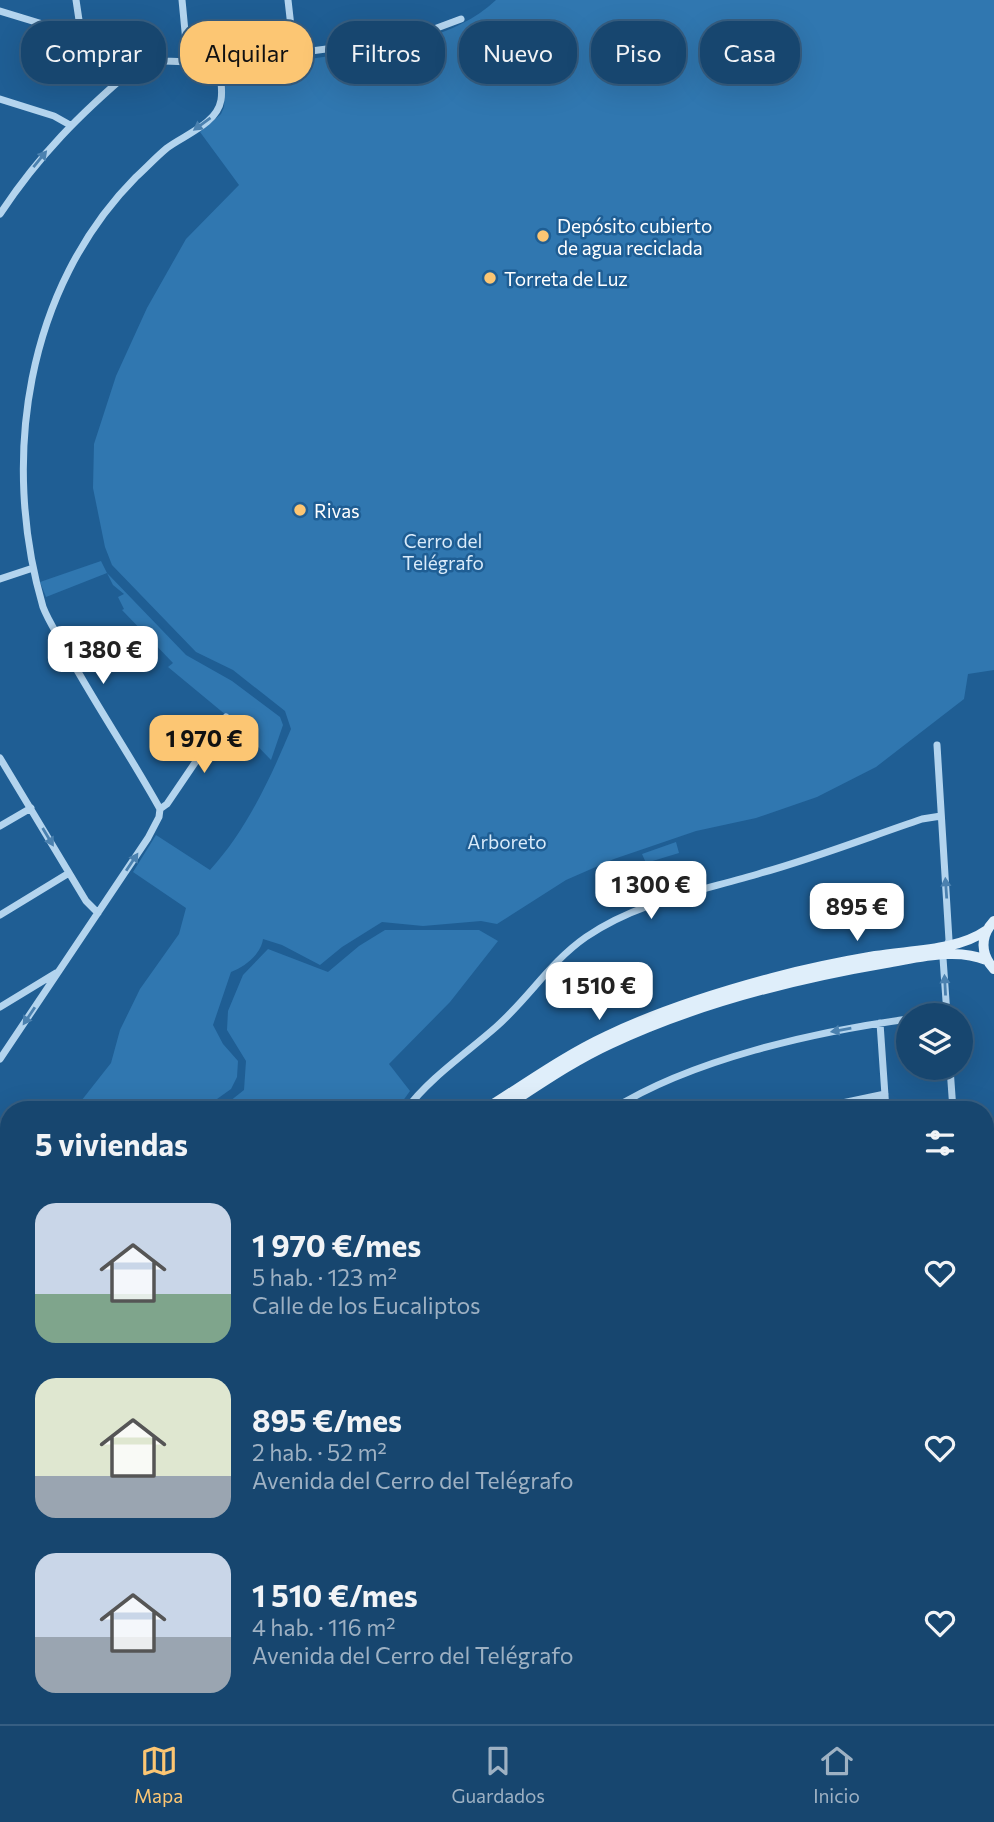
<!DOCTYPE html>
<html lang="es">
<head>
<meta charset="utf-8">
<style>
	:root { --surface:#17466f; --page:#204d74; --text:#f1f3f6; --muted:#9eb1c3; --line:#365e82; --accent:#fcc673 }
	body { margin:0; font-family:Commissioner,sans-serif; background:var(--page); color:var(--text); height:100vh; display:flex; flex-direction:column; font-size:26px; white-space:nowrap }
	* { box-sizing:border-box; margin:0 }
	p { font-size:23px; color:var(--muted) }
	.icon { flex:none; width:38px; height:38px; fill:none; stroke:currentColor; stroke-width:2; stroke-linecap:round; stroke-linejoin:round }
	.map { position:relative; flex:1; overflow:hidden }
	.details { position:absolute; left:0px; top:1101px; width:994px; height:625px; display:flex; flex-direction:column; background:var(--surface); border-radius:28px 28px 0 0; box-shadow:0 7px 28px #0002,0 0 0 2px var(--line) }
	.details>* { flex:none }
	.hud { position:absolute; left:21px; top:21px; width:952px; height:63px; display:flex; gap:14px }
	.buttons { position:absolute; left:896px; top:1003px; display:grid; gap:14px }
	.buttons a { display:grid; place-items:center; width:77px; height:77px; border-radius:50%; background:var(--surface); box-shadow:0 7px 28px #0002,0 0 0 2px var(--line); font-size:35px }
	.price { position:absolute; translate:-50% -60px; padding:0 16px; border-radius:14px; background:#fff; color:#222; font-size:23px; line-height:46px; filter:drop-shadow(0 2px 4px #0008) }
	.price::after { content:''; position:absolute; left:50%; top:42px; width:21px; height:16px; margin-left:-10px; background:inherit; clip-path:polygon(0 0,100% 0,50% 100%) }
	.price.current { background:var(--accent); color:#111 }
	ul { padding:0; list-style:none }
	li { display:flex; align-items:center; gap:21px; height:175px; padding:0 35px }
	li span { display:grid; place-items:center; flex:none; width:196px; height:140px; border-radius:21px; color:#555 }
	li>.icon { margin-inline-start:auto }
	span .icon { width:84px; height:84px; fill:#fffc; stroke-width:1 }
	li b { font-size:30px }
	h2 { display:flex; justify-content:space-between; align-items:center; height:84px; padding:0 35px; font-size:30px }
	.tag { padding:0 24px; border-radius:28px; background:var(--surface); box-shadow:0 7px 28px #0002,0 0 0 2px var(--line); font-size:24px; line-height:63px }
	.tag.current { background:var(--accent); color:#111 }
	.menu { display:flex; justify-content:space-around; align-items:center; height:98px; border-top:2px solid var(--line); background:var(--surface); font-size:19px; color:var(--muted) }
	.menu a { display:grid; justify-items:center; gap:4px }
	.menu .current { color:var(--accent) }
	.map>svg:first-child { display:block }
	.green { fill:#3077b0 }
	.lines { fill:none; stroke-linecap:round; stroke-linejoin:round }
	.street { stroke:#b3d4ee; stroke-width:7 }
	.secondary { stroke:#dfeefa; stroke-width:10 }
	.oneway { fill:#4b81af }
	.poi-dot { fill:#fcc673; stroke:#1f5e94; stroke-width:2.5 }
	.labels { text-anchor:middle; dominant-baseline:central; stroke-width:5; stroke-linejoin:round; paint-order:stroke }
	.poi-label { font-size:19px; fill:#fff; stroke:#1f5e94; text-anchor:start }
	.park-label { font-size:19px; fill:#d9ebfa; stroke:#1f5e94 }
</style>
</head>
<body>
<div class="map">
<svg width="994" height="1724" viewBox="0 0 994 1724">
	<rect width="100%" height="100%" fill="#1f5e94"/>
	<path class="green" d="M496,0H994V670L968,674L964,699L876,767L817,797L756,818L696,831L614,859L566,880L497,924L481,921L423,926L382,922L342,947L320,965L282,945L263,939C261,954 245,967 231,972L213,1025L223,1044L238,1061L237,1077L231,1089L203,1109L74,1110L111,1063L120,1030L140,989L179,934L186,908L133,872L156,835L210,870C246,831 271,777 291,729L285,711L233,670L196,652L112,565L105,547L93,488L94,444L116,376L147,308L186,239L239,185L200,132L221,114L224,107L226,71L337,55L342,70H347L343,53C397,45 454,39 496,0Z
		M101,561L107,573L186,655L232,681L280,717L283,725L271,760L232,720L168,667L173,663L122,610L124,609L118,597L124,594L113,585L107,573L46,597L40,582Z
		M676,842L679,853L646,863L642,854Z
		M385,930H479L498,941L450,1002L389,1064L410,1091L397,1109H220L244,1090L246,1061L227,1030L228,1011L243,975L268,949L328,972L359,946Z
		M0,1220L9,1225V1398L0,1403Z
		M0,1643L9,1655V1705L0,1694Z
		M103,1717H250L246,1724H110Z"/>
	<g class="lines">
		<path class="street" d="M76,0L79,20L77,35
			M182,0L188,63
			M288,0L294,53
			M0,11L164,61L219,63L410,38L461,19
			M0,99L54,116L70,125
			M0,214C39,155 80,114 133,69L139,54
			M0,579L30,569
			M937,745L949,940L943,958L947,1015
			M0,758L86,901L98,913
			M160,809C129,753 93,701 63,645C56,632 48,620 43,607C0,460 26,288 136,177C146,168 156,157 167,148C184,135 217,124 221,100C223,89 220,75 219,63
			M0,826L31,808
			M0,915L69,873
			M0,1007L56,973
			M880,1023L886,1110
			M0,1059L148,838L159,817L160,809L167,804L226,717
			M950,1068L953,1110
			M406,1110C427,1080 469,1051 496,1027C529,998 550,962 586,937C638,901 702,891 761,873C815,858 869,837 922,819L941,816
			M611,1110C692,1059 814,1032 908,1019
			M809,1110L885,1094
			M985,1294L994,1277
			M985,1468H994
			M602,1717L608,1724
			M962,1717L994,1723
			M292,1724L295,1717
			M371,1724L374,1717
			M433,1724L439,1717
			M527,1724L535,1717
			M675,1724L687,1717
			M839,1724L840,1717
			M905,1724L906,1717"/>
		<path class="secondary" d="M994,921C980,936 980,954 994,969
			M484,1110C524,1085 564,1056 607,1036C659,1011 716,993 772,978C806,969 840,962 875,956C912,950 957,951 987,930
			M500,1110C536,1087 571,1062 610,1044C697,1003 792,979 886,963C917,958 956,947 986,960
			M0,1413L9,1407
			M0,1422L9,1416
			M0,1609L9,1621
			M0,1628L9,1640
			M72,1717L79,1724
			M87,1717L98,1724"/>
	</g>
	<defs><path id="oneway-solid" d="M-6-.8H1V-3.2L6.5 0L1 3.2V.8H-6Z" transform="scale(1.75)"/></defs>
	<g class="oneway">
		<use href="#oneway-solid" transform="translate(202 124) rotate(144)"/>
		<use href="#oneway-solid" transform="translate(40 159) rotate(-51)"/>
		<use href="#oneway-solid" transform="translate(48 837) rotate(59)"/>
		<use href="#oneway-solid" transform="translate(132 862) rotate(-56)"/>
		<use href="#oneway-solid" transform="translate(946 888) rotate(-94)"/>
		<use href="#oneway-solid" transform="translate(945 985) rotate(-93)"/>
		<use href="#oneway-solid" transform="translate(29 1016) rotate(124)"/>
		<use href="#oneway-solid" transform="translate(841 1030) rotate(170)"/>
	</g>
	<g class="poi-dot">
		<circle cx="543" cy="236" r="7"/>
		<circle cx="490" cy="278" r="7"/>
		<circle cx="300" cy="510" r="7"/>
	</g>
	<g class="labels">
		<g class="poi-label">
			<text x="557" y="225">Depósito cubierto<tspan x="557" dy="22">de agua reciclada</tspan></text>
			<text x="504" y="278">Torreta de Luz</text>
			<text x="314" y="510">Rivas</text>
		</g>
		<g class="park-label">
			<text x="443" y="540">Cerro del<tspan x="443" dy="22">Telégrafo</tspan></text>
			<text x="507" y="841">Arboreto</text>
		</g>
	</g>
</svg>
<div class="buttons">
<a><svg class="icon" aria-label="layers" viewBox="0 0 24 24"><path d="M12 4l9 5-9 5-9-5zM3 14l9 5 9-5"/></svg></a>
</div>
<b class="price" style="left:103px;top:686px">1 380 €</b>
<b class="price current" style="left:204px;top:775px">1 970 €</b>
<b class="price" style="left:651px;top:921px">1 300 €</b>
<b class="price" style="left:857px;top:943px">895 €</b>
<b class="price" style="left:599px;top:1022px">1 510 €</b>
<div class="hud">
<a class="tag">Comprar</a>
<a class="tag current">Alquilar</a>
<a class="tag">Filtros</a>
<a class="tag">Nuevo</a>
<a class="tag">Piso</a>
<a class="tag">Casa</a>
</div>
<section class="details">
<h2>5 viviendas<svg class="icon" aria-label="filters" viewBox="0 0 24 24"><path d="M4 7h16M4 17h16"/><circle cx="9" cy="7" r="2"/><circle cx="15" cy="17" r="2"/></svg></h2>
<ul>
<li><span style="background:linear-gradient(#c9d6e8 65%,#7fa58c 0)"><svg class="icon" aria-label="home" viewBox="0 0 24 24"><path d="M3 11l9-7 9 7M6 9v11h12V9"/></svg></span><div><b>1 970 €/mes</b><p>5 hab. · 123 m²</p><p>Calle de los Eucaliptos</p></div><svg class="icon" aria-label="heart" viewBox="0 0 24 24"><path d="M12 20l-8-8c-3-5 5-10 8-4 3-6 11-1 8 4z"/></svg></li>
<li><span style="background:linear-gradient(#dfe7d0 70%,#9aa5b1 0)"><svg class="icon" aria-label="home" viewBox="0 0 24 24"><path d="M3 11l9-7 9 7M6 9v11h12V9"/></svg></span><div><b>895 €/mes</b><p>2 hab. · 52 m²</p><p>Avenida del Cerro del Telégrafo</p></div><svg class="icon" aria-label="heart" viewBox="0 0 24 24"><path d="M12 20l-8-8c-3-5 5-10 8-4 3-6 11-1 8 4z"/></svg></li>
<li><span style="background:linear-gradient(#c9d6e8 60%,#9aa5b1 0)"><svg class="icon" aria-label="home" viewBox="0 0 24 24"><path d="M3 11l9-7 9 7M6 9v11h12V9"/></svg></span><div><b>1 510 €/mes</b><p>4 hab. · 116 m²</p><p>Avenida del Cerro del Telégrafo</p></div><svg class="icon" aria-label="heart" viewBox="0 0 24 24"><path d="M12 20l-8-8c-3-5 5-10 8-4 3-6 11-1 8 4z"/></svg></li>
</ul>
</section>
</div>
<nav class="menu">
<a class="current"><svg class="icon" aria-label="map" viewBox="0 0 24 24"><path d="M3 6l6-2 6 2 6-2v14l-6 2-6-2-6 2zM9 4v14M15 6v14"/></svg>Mapa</a>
<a><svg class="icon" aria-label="saved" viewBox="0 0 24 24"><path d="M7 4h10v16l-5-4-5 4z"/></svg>Guardados</a>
<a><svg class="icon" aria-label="home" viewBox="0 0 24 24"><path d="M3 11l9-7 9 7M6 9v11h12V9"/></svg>Inicio</a>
</nav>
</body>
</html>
